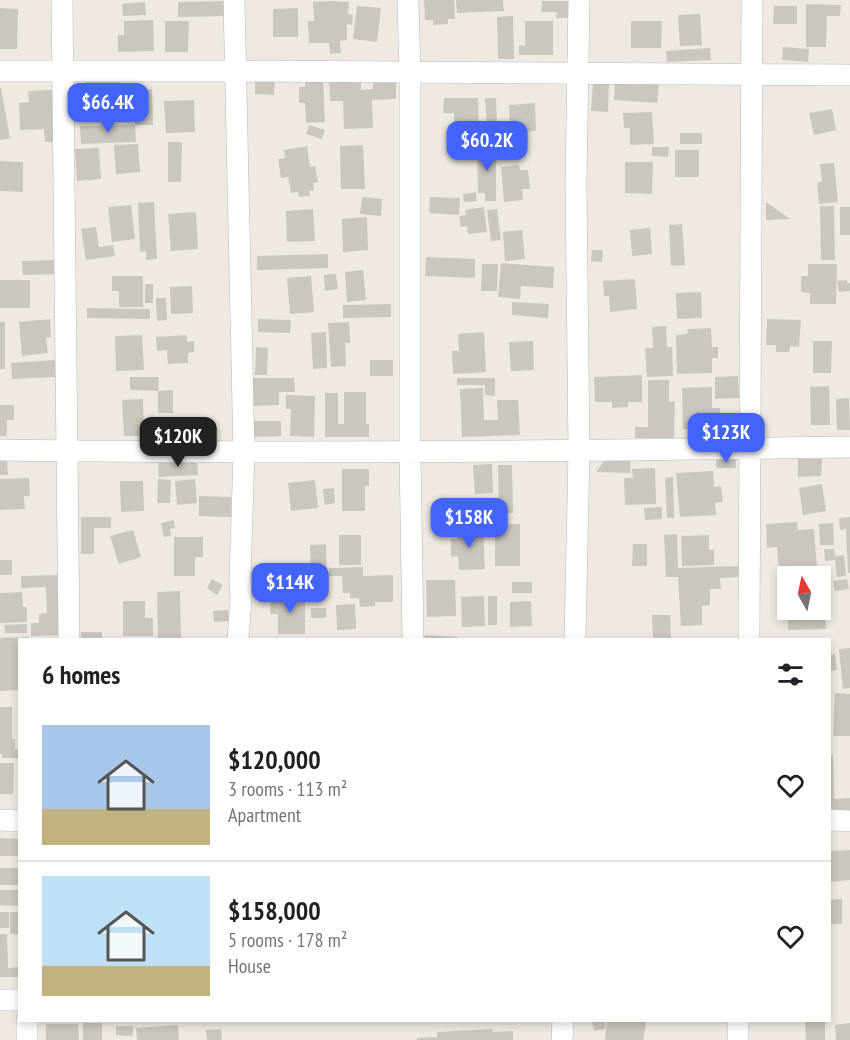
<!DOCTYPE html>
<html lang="en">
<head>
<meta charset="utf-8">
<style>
	:root { --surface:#fff; --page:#f6f6f6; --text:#202124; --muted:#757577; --line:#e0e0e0; --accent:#4264fb }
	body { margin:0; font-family:"PT Sans Narrow",sans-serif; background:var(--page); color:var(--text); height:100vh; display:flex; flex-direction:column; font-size:22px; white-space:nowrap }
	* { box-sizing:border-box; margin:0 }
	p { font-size:20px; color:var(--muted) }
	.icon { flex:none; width:33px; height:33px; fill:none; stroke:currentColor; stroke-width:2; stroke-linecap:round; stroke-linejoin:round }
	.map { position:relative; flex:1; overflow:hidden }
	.drawer { position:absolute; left:18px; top:638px; width:813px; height:384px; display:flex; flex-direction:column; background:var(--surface); border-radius:0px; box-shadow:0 3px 9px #0003 }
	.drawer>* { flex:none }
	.needle { width:39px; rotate:351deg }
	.tools { position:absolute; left:777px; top:566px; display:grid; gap:12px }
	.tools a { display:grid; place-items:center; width:54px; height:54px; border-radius:0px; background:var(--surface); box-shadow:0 3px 9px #0003; font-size:30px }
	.price { position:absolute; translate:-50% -51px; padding:0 14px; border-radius:12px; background:var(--accent); color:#fff; font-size:20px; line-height:39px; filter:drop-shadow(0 2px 3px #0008) }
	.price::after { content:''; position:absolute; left:50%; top:36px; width:18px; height:14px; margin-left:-9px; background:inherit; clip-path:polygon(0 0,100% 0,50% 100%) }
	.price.selected { background:#222; color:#fff }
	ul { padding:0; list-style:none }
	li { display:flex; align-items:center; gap:18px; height:150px; padding:0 24px }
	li+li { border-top:2px solid var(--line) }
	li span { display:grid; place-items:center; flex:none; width:168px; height:120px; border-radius:0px; color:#555 }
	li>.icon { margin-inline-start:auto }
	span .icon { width:72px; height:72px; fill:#fffc; stroke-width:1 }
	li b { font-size:26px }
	h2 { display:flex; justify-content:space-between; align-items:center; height:72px; padding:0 24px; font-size:26px }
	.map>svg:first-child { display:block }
	.building { fill:#cbc7bf }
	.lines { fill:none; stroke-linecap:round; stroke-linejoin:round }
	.minor-casing { stroke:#b4b7c1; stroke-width:22 }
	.minor { stroke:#fff; stroke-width:21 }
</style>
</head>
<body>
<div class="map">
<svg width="850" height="1040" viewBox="0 0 850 1040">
	<rect width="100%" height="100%" fill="#efe9e1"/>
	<path class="building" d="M424,0H454L455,19H448V24L433,25V20H425Z
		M456,0H503L504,11L457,13Z
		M226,1V16L178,17V2Z
		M331,1L349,2L348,14L353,15L352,25L347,24V40L340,41L341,53L330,54L329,43H309L308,21H314L313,2Z
		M542,1H570V18H556L557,12H541Z
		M145,2L146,15L123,16L122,4Z
		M806,4L841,5L840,16H827L826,47H806Z
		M357,6L381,8L377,42L353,39Z
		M774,6H797V24H773Z
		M0,8L18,9L17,49H0Z
		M298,8V37H273V9Z
		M700,14L702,45L680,46L678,15Z
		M513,16L514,59H498L497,17Z
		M153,20L154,51L118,52V35H124V21Z
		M165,21H189L188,52H165Z
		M525,21H553V55H519V45L525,46Z
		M631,21H662L661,48H631Z
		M783,47L809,49L808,62L782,60Z
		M710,48L711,60L667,62L666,51Z
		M323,79L325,122L306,123L305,103H299V87H305V80Z
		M255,80L275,81L274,95L255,94Z
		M361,80V90L373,89V81H396V99L372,100L373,128L344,129L343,101H330L329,81Z
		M615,81L659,84L657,103L614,100Z
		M85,82H121V96H92L91,117H77V93H85Z
		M593,83L609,84L608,112L591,111Z
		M0,88H1L10,138L0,140Z
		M152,89L153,125H135V90Z
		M52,90L54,142H45L44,129L20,130L19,103L29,102L28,91Z
		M444,98H478L479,133H454V113H443Z
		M485,98H496L497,126H487Z
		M194,100L195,132L166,133L164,101Z
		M535,103L536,131L510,133L509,105Z
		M832,109L836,130L814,135L809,113Z
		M652,112L654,144L630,145V128H624L623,113Z
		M135,125L136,142L81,144L80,126Z
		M309,125L325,130L322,139L306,134Z
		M680,133H702V144H680Z
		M168,142H182L181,182H168Z
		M482,143L496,144V201H485V193H478L477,152H482Z
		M138,144L140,172L116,174L114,145Z
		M363,145L365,189H341L340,146Z
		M307,146L310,167L315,166L318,182L313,183L314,190L309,191L310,196L299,197L298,192L291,193L288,177L281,178L278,159L285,158L284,150Z
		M652,147H669L668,157L652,156Z
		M99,148L101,179L77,181L75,149Z
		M675,150H699V177H675Z
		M0,161L23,162V192L0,191Z
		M625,162H653L652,194L625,193Z
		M834,163L838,202L819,204L817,182H822L820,164Z
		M519,165L520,170H528L530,189H522L523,200L504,202L501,167Z
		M476,192L477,201L464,202L463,194Z
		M362,197L382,199L381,216L360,214Z
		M430,197L460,198L459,215L429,213Z
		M154,202L157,259L146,260V251L140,252L138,203Z
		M766,202L790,219L766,220Z
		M131,205L135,239L112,242L108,207Z
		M820,206H834L835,260H821Z
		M484,207L487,232L468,234L467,226L461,227L459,216L466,215L465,210Z
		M840,207H850V235H840Z
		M313,209L315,241L287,242L286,211Z
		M497,209L501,240L491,241L487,210Z
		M196,212L198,249L171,251L168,214Z
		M367,217L368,250L343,252L342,219Z
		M682,224L685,265L671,266L669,225Z
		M96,227L99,247L113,245L115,256L86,260L81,229Z
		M650,228L652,254L632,256L630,230Z
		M522,230L525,259L505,261L503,232Z
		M592,250H603L602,262L591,261Z
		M328,254V268L257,270V256Z
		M426,257L475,259V278L425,276Z
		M58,260V274L23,275L22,261Z
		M501,263L554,267L553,288L521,286L520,299L498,297Z
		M482,264H498L497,291H481Z
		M808,264H837L836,304H810V293L801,292V276H808Z
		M363,270L366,300L347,302L345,272Z
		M336,274L338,289L325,291L324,275Z
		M112,276H143V307H119V291H112Z
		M311,276L314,312L290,314L287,278Z
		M635,279L637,309L610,312L609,296H604L603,281Z
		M0,280H30V308H0Z
		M847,280V283H850V291L839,292L837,281Z
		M145,284H153V303H145Z
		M192,286L193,313L171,314L170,287Z
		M701,292L702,318L677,319L676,293Z
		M156,298H166L167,320L157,321Z
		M512,302L549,304L548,318L512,315Z
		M391,304V317L343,318V305Z
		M87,308L150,309V319L87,318Z
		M50,319L51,337L46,338L48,353L22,356L19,322Z
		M258,319L291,320L290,333L258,332Z
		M767,319L801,320L799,347L790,346L789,352H776V345H766Z
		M0,322H5V369H0Z
		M349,322L350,343H345L346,366L331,367L328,323Z
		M666,326L667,347H672L673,376L647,377L645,348H653L652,327Z
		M711,328L712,347H718V358H712V373L677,374L676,335L687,334L688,329Z
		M326,332L327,368L313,369L311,333Z
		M484,332L486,372L453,374L452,351H459L458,334Z
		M142,335L144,370L116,371L115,336Z
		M187,335V342L194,341V352L188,353V363L168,364L167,350L157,351L156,337Z
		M533,341L534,370L511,371L509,342Z
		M813,341H832L831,373H813Z
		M256,347L268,348L267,375H255Z
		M55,360V377L12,379L11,363Z
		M370,360H393V376H370Z
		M642,375V402H628V407L612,408V402H595L594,377Z
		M738,376L739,398L715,399V377Z
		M130,377H159L158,391L130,390Z
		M250,378H294L295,392H279V405L251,406Z
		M457,378H495V396L485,395V385H457Z
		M648,380H669V402L675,401L674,438H635V427H648Z
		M829,386L830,425H811L810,387Z
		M712,387V408H720V428L683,429L682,388Z
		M483,388L484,420H498L497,400H518L520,435L462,437L460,389Z
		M173,390V413H158V391Z
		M344,392H366V424H369V437H325V393H338V424H344Z
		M286,395L315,396L314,437L290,436L291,409H286Z
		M849,398L850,430H837L836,399Z
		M143,399L144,436H124L122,400Z
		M0,405H14V420H7V436H0Z
		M253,421H281V436L253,437Z
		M0,459H7L8,475H0Z
		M197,459L198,475L159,477L158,461Z
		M716,459H736V468H716Z
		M798,459H822L821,476L798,477Z
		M605,460H631L630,473L596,472Z
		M492,464L493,493L475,494L473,465Z
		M498,465H512L513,513H499Z
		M655,468L656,504L625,505L624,478H633L632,469Z
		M342,469H369V486H365V511H342Z
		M713,471L714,487L721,486L723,502L715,503L716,515L680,517L676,473Z
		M673,477L674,518H667L665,478Z
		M29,478L30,496H24L25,509L0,510V479Z
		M158,479L171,480L170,503H157Z
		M195,479L197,503L177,505L175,481Z
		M315,480L318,508L291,511L288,483Z
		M120,481H143L144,511L121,512Z
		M822,484L826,511L803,515L799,488Z
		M334,488L335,503L325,505L323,489Z
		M199,496L231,497V517L199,516Z
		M662,507V519L645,520L644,508Z
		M81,517H111V528H94V554H81Z
		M850,517V573H848L846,529L840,530L839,518Z
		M174,520L175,528L170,529L171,536L164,537L161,523Z
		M797,522L798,530L814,529L817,568L779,571L777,547L767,548L766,524Z
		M833,523L834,545H820L819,524Z
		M495,524H520V566H495Z
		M483,528L485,569L459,570L458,556L451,557V539H457V529Z
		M133,530L141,557L119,564L110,536Z
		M677,534L678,568L739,566V577L720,578L721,589H710V605L702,606V625L681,626L678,577H666L664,535Z
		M339,535H361V565H339Z
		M709,535V550H714V565L682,566L681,536Z
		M174,537H203V557H195V576H174Z
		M326,544L327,580H311L310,545Z
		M633,544H647V566H632Z
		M824,549H834L835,556L844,555L846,576L837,577L835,560L825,561Z
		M0,560H12V575H0Z
		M363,567V576L393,575V602H375V606L360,607L359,598H350V593H343L342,576H329V568Z
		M60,575L62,635L31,636V623H39V614L47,613L46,587L21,588V576Z
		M212,579L223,585L217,595L207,588Z
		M847,579L849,589L835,591L833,581Z
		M426,580H455L456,616L427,617Z
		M512,582H532V593H512Z
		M820,589H824L826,629L788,630V609H820Z
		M180,591L181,639H158L157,592Z
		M22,592L23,607H27V622L0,623V593Z
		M484,596L485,626L462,627L461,597Z
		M488,596H497V625H488Z
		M271,597H305V634H278V614H270Z
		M123,601H145V618H153V636H123Z
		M531,601L532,626L510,627V602Z
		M355,604L356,629L337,630L336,605Z
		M311,608H326V618H311Z
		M228,610L229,621L214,622L213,611Z
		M652,615H670L671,638L653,639Z
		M27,624V633H5L4,625Z
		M81,632H102V639H81Z
		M425,635L458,637V639H424Z
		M28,637V639H20V690L0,691V638Z
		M850,648V688L843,689L839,649Z
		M835,654L837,670L830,671V655Z
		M835,693L850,694V736H833Z
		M0,707H12V739H15V749L20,750V758H2V754H0Z
		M830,755H833L834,799L850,798V812H830Z
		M0,763H14L13,794H0Z
		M0,838L20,839V856H0Z
		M850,850V880L830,882V851Z
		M0,868H20V885H0Z
		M0,890H20V906L0,905Z
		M842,899V924H830V900Z
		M0,912H9V928H0Z
		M10,912H20V934H10Z
		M0,934H7L8,968L20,967V977H0Z
		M592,1020H604L606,1029L594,1031Z
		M607,1020L646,1022L643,1040H605Z
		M805,1020H825V1040H806Z
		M83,1023H102V1040H83Z
		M850,1023V1040H836L835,1025Z
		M46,1024H78L79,1040H46Z
		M178,1025L179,1040H137L136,1028Z
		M116,1026H133V1036L116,1035Z
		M221,1029L222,1040H207L206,1030Z
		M493,1029V1032L513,1031V1040H417V1038L437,1037V1032Z"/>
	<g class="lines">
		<g class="minor-casing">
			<path id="minor" d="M62,0L69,639
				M234,0L244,453L240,579L241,600L238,639
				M408,0L410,73V453L413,639
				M0,71H236L850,75
				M0,450C283,454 567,451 850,447
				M575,639L579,452L576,184L579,0
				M749,639L752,0
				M0,820L20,821
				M830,820L850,821
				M0,1000H20
				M27,1040V1020
				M562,1040L563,1020
				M738,1040V1020"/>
		</g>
		<use href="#minor" class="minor"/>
	</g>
</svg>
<div class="tools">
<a><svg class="needle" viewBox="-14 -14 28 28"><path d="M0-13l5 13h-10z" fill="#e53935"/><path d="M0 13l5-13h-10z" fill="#757577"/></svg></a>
</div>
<b class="price" style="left:108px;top:134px">$66.4K</b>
<b class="price" style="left:487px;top:172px">$60.2K</b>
<b class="price" style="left:726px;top:464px">$123K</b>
<b class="price selected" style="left:178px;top:468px">$120K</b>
<b class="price" style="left:469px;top:549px">$158K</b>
<b class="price" style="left:290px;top:614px">$114K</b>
<section class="drawer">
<h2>6 homes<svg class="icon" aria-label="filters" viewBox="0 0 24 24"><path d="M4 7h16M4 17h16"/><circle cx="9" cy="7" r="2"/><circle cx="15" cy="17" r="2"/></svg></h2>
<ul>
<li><span style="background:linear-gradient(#a9c7e8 70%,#c2b280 0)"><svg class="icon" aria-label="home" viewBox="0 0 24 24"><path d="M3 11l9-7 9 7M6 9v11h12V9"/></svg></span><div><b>$120,000</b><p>3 rooms · 113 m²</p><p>Apartment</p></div><svg class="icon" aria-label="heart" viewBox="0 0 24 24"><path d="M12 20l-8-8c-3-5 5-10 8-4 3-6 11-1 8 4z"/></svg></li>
<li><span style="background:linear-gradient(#bfe0f5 75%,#c2b280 0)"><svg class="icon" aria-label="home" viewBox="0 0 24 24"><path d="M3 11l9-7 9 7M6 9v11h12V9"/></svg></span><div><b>$158,000</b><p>5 rooms · 178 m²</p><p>House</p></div><svg class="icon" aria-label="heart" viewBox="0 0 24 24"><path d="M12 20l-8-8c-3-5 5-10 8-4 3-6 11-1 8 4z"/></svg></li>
</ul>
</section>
</div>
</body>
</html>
